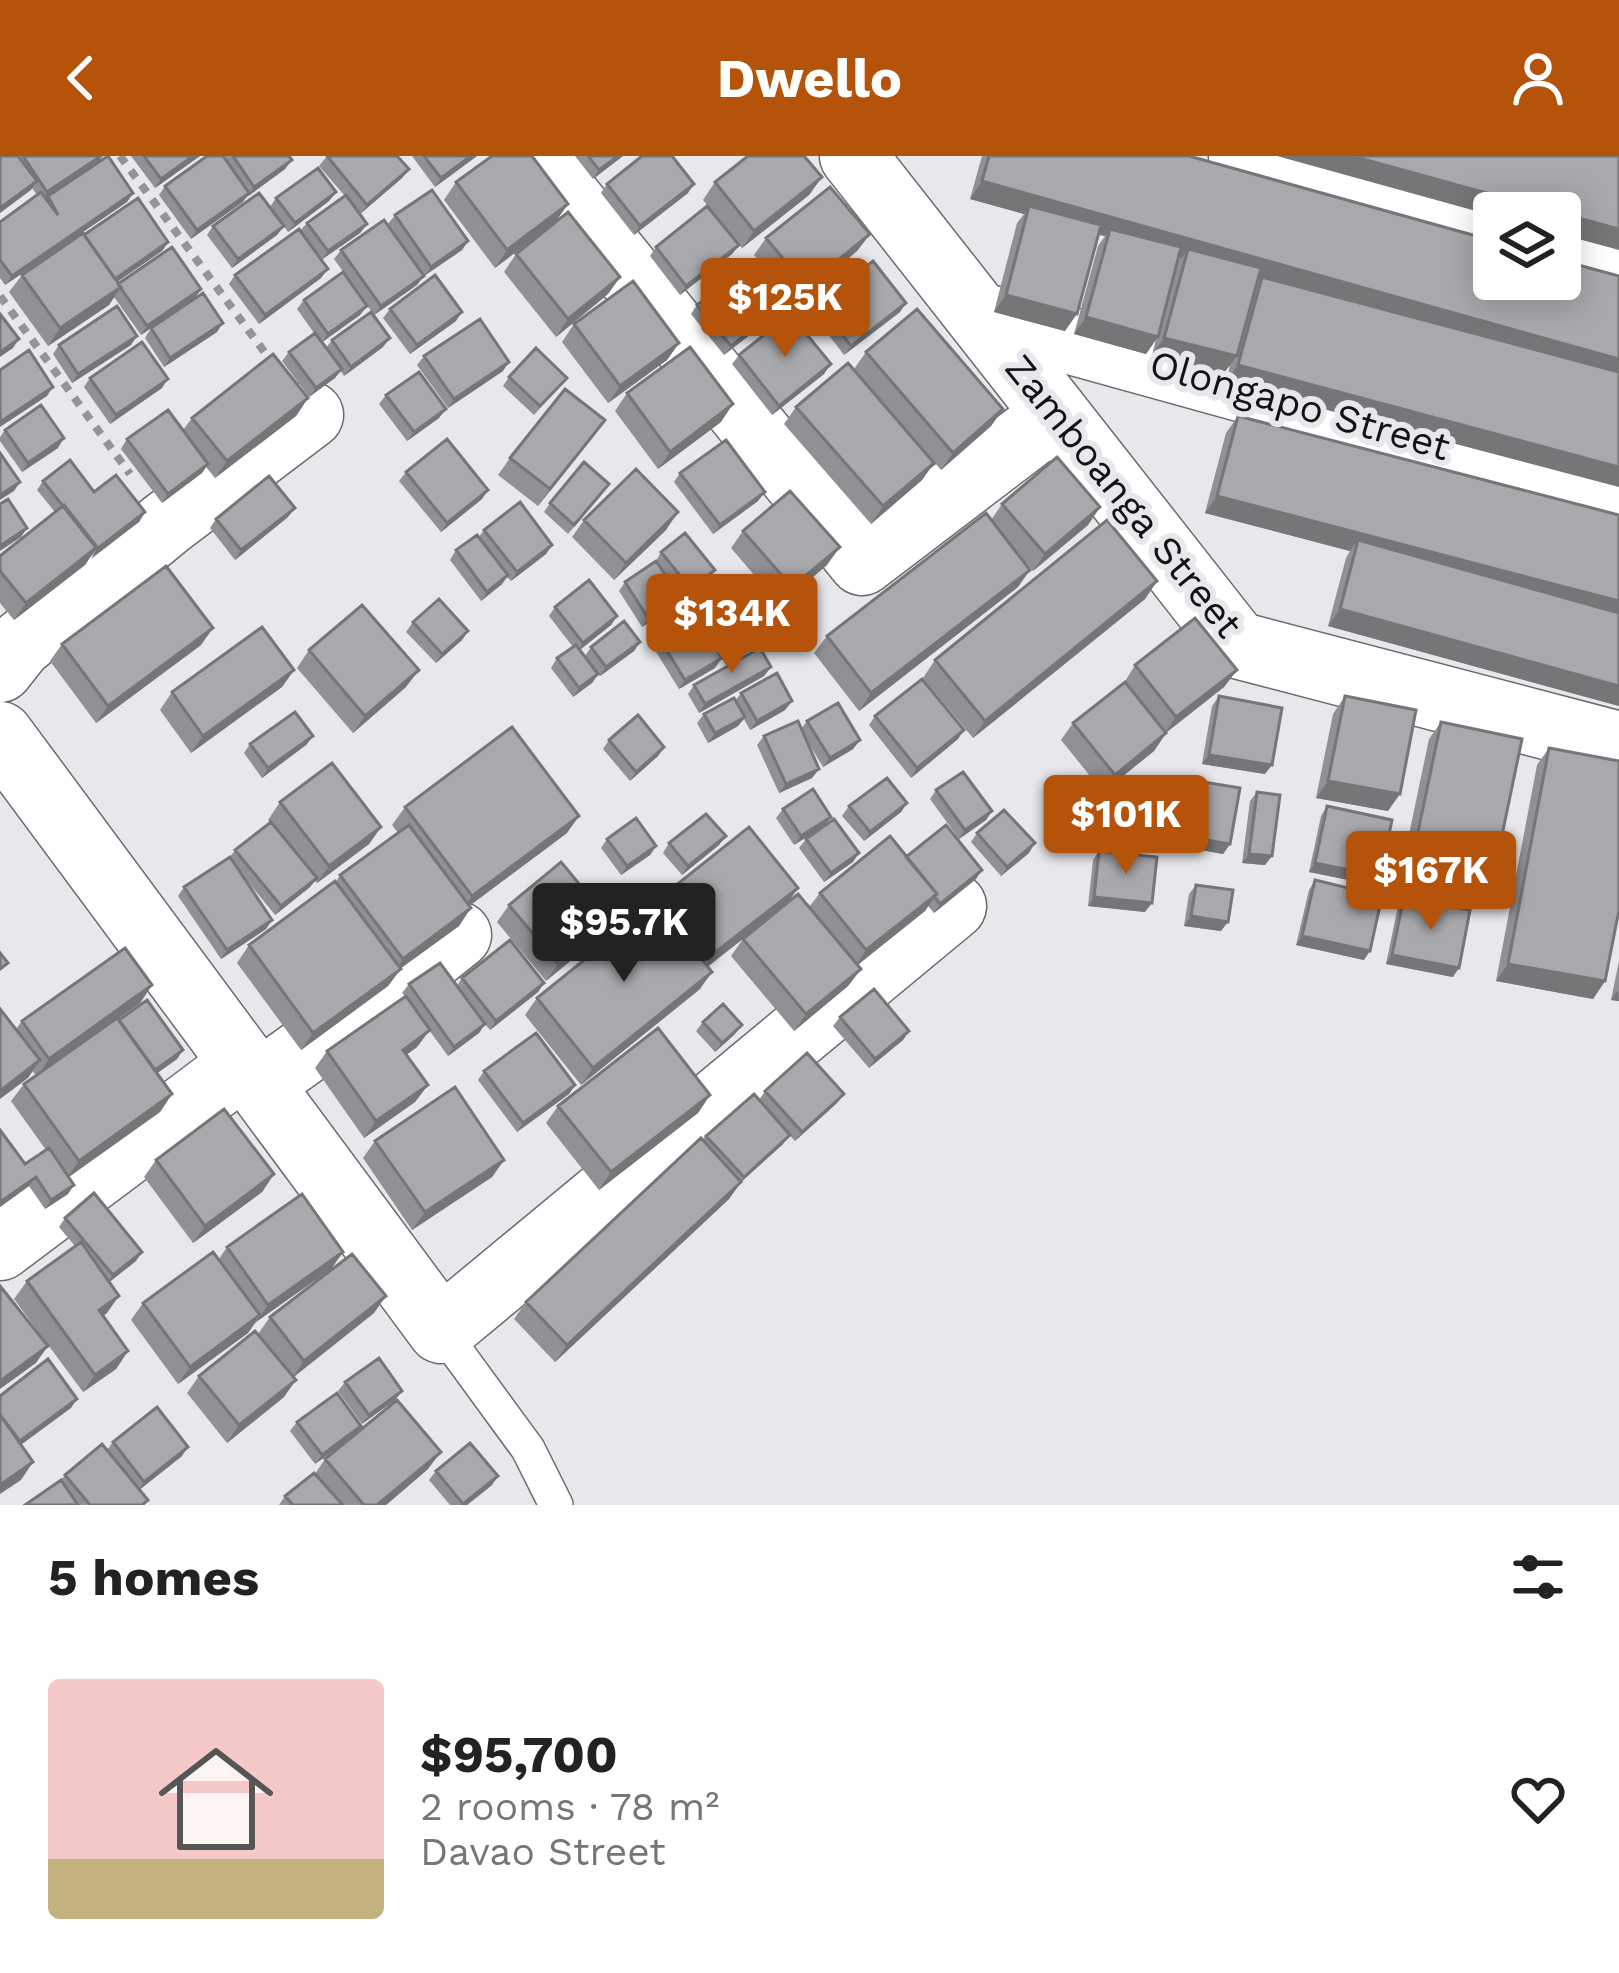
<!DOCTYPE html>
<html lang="en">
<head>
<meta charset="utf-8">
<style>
	:root { --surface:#fff; --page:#f6f6f6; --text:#222; --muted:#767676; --accent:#b45309 }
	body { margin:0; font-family:"Work Sans",sans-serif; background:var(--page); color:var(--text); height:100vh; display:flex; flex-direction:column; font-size:45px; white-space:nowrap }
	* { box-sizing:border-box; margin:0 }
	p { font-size:39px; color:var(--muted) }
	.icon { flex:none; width:66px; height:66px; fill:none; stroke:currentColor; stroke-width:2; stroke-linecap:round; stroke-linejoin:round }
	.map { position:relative; height:1349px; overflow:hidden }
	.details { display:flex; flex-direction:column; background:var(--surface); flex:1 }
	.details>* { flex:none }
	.fabs { position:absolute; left:1473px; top:36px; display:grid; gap:24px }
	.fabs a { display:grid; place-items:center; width:108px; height:108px; border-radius:12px; background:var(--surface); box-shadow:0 6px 30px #0003; font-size:60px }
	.price { position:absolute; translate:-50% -102px; padding:0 27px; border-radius:12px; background:var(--accent); color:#fff; font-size:39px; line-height:78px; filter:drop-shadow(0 3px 6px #0008) }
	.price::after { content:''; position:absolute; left:50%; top:72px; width:36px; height:27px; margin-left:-18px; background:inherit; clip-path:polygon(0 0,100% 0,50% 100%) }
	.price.selected { background:#222; color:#fff }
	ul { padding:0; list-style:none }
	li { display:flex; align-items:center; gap:36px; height:300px; padding:0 48px }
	li span { display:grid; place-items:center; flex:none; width:336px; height:240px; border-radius:12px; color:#555 }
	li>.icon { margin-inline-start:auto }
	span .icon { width:144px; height:144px; fill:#fffc; stroke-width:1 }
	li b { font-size:51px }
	h2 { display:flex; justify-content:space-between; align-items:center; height:144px; padding:0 48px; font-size:51px }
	header { display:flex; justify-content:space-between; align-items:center; height:156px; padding:0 48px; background:var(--accent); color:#fff; font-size:54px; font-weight:700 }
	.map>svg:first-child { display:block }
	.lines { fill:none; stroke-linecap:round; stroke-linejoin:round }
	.service-casing { stroke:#6a6b6e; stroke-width:36 }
	.minor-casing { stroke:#6a6b6e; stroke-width:69 }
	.path { stroke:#939496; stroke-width:8; stroke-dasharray:9 9; stroke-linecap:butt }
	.service { stroke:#fff; stroke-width:33 }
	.minor { stroke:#fff; stroke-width:66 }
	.wall { fill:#909194 }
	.shaded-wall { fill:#767678 }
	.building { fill:#a8a9ac; stroke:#767678; stroke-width:3 }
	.labels { text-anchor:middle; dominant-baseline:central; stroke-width:12; stroke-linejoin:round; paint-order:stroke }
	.street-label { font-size:39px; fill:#121314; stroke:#e7e8eb }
</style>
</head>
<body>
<header><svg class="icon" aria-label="back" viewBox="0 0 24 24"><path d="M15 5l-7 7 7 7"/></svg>Dwello<svg class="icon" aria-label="person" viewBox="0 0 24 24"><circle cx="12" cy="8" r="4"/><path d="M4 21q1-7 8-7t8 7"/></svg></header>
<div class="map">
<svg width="1619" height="1349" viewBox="0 0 1619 1349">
	<rect width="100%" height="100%" fill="#e7e8eb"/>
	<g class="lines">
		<g class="service-casing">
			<path id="service" d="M441,1174L528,1293L556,1349"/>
		</g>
		<g class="minor-casing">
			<path id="minor" d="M534,0L862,406L1055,259
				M853,0L1237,489L1619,589
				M1242,0L1494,71
				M1560,89L1619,105
				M981,160L1619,337
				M0,513L19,489L166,368L310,259
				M0,579L441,1174L953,750
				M259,928L383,839L458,779
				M0,1091L244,908"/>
		</g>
		<path class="path" d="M120,0L274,209
			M0,140L130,318"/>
		<use href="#service" class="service"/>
		<use href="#minor" class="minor"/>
	</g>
	<path class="wall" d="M0,0H102L98,7L133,37L127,46L5,129L0,122V66L37,39L32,32L0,57Z
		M131,0H200L155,32Z
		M207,0H289L285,13L191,83L159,39L165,30Z
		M327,0L409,13L402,22L360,58L367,68L360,77L321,104V122L259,168L229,128L235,119L300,75L307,67L345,40L319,10Z
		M412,0H477L435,31Z
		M575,0H623L593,23Z
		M982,0H1189L1494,85L1225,227L1230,209L1224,217L1152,199L1156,183L1146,198L1074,178L1098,90L1105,80L1098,79L1065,175L994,156L1017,67L1024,58L970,43Z
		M822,21L809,39L742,92L703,44L715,26Z
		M456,26L568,48L556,65L495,112L444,44Z
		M607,28L688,37L634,79L601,37Z
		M336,36L329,45L288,76L270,51L276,42Z
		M395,59L468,85L462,94L424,120L388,68Z
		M213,70H284L277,79L232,112L207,79Z
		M870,78L857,95L794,148L754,99L766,82Z
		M84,79L168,86L162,95L117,126L118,128L195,142L141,179L114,141L109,149L48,190L9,136L22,119Z
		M739,89L732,98L680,139L650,100L656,91Z
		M341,94L417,129L374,159L334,103Z
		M516,98L620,121L608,138L556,181L504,116Z
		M304,144L367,150L360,159L322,186L326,192L332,184L383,191L344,220L340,214L335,222L309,241L282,205L289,196L314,177L297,153Z
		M786,147L779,156L724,199L691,158L697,149Z
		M818,147L900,156L844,199L811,156Z
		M390,153L456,165L410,198L383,162Z
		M574,168L679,187L667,204L608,247L562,186Z
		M151,172L217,176L164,211L145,182Z
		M59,189H131L72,227L53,198Z
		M866,196L1003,253L991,270L941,314L854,213Z
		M739,199L824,218L772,259L732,208Z
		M424,200L503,215L448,252L417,209Z
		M509,221L567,222L534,259L503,230Z
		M90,222L162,232L110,268L84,231Z
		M627,237L721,266L658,313L615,255Z
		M386,239L439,262L407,285L379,248Z
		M308,242L296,260L215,322L206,311L202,317L162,347L121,293L127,283L183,274L192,262Z
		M796,251L934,307L922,324L871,368L784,268Z
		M1238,260L1619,359V550L1328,470L1346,402L1350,395L1205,357L1226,277Z
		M605,264L538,350L498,319L510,302Z
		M5,274L58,292L22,316L0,285V281Z
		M406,316L482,343L441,376L399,325Z
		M680,317L758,345L713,378L674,326Z
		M43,325L94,336L145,356L139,366L90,401L85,409L14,464L0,447V400L55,356L37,334Z
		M603,337L568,378L544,356L550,347Z
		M1002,348L1100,351L1088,369L1033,415L1012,391L1018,431L859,555L814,497L827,480L991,364Z
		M288,361L235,404L210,372L216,363Z
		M584,364L666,374L614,424L572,381Z
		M484,374L552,389L546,398L511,425L507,421L502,428L481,445L450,404L456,394L479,381Z
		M743,375L827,409L780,449L731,392Z
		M661,396L715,414L708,423L685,442L662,413L680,441L674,450L642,471L619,435L625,426L656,405Z
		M1157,425L1145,443L973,582L923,522L935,504Z
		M694,438L736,447L729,456L761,483L754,492L726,509L718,497L715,512L679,533L648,483L654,474L706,476L711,469L705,472L688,447Z
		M555,451L617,460L611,469L580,494L598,518L592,527L573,541L551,512L557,502L573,491L549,460Z
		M413,466L468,475L462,484L436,507L406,476Z
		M640,486L634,495L600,520L585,500L591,491Z
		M62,488L201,489L96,567L50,505Z
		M309,494L406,531L353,577L297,512Z
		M1135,509L1237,514L1224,531L1166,577L1154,595L1103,636L1061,584L1073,567L1124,527Z
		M771,511L764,520L699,557L688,538L694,529Z
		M294,514L282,531L191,597L160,554L172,536Z
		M741,537L792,545L785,554L750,574L744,563L738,570L708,587L697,567L704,558L735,545Z
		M1219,540L1265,618L1202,608L1212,550Z
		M1345,540L1388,655L1316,642L1333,558Z
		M875,560L958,583L911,622L869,569Z
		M807,565L860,584L853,593L823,611L805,581L819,613L812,622L779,637L757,589L764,580L801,573Z
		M1441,566L1491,732L1479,749L1398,731L1429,583Z
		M313,580L306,589L262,622L244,597L250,588Z
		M609,584L664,591L658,600L630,625L603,593Z
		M1549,592L1605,825L1593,843L1496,825L1537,609Z
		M1179,622L1230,688L1223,698L1163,687L1172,631Z
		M936,634L992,655L986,664L959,683L930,643Z
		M1257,636L1265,709L1242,707L1250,645Z
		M280,646L381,671L369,688L317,727L315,725L310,731L275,759L244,721L272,764L266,773L221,803L178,740L184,731L230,701L235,694L270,667L268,664Z
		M907,647L901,656L864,685L842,660L849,650Z
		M1327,650L1374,729L1309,716L1321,660Z
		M405,651L567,677L469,750L459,770L400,813L388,830L301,894L237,807L249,789L336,726L340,719L398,677L392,669Z
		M783,653L831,661L825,669L853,706L824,726L799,692L806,683L822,671L794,689L776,662Z
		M977,677L1029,697L1001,720L971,686Z
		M607,683L656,690L650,699L621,719L601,692Z
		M669,687L719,689L682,719L663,697Z
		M1099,695L1145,756L1088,750L1093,704Z
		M906,701L976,723L934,757L928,750L925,755L857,809L861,813L848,830L794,875L731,800L743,783L753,775L708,810L700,833L581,929L525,859L537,842L658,748L665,738L798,732L788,746L809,751L820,737Z
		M1315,724L1364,804L1296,789L1309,734Z
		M1196,729L1221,775L1184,770L1189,738Z
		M1404,741L1453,821L1386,808L1398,750Z
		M509,749L610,765L598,782L546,825L497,766Z
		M1619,805V845L1611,844Z
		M462,822L544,827L538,836L490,874L485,868L479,877L448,900L429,874L417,891L406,899L428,929L415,946L364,982L315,912L327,895L405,840L402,837L409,828L457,830Z
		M152,829L140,847L117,863L177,903L157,917L172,938L160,956L69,1021L68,1038L45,1053L29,1030L0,1051V974L25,1008L46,994L11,945L24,928L36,919L32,915L28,922L16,873L22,865Z
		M840,861L909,875L903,884L869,912L833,870Z
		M703,866L735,878L715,896L696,875Z
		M484,915L575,929L569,938L517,976L478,924Z
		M765,935L837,947L795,985L779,968L783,988L741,1026L729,1043L555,1206L514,1163L526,1146L706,980L759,944Z
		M710,939L698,957L599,1034L546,967L558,950Z
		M375,985L504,1004L492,1021L412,1074L363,1002Z
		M156,1004L274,1018L262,1036L193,1087L144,1021Z
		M65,1062L136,1105L109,1126L107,1157L103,1160L128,1195L116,1213L83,1236L14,1143L27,1125L75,1090L59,1071Z
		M227,1091L343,1096L331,1113L256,1166L248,1177L178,1228L131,1164L143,1147L219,1103Z
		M374,1157L294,1221L284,1241L227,1287L187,1237L199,1220L258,1178L270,1161Z
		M345,1226L402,1235L395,1244L362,1268L338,1235Z
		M297,1266L361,1270L355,1278L428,1313L386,1349H279L285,1340L315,1318L325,1303L350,1283L315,1308L290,1275Z
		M113,1286L182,1300L139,1334L145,1349H25L61,1324L65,1319L107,1294Z
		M436,1315L492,1329L467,1349H450L429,1324Z"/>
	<path class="shaded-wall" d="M101,0H102L98,7L41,45L47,36Z
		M193,0H200L155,32L161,23Z
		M471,0H477L435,31L441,22Z
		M618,0H623L593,23L599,14Z
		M1277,0H1352L1559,57H1494V60Z
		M292,4L285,13L248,40L254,31Z
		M409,13L402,22L360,58L367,49Z
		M822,21L809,39L742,92L754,75Z
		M37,25L31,34L0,57V52Z
		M982,25L1619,203V224L1186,103L1188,93L1182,102L1108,81L1110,73L1105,80L1027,59L1029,50L1024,58L970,43Z
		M694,28L688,37L634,79L640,70Z
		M336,36L329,45L288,76L295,67Z
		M133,37L127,46L5,129L12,120Z
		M249,37L243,46L191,83L197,74Z
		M568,48L556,65L495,112L507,94Z
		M1560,57L1619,73V94L1560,78Z
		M367,68L360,77L321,104L328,95Z
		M284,70L277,79L232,112L238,103Z
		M870,78L857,95L794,148L806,130Z
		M468,85L462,94L424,120L431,111Z
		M168,86L162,95L105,134L111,125Z
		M739,89L732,98L680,139L686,130Z
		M328,113L321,122L259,168L265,159Z
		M424,120L417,129L374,159L381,150Z
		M620,121L608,138L556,181L568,163Z
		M121,131L109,149L48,190L60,172Z
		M201,133L195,142L141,179L147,170Z
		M1006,139L1077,158L1065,175L994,156Z
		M786,147L779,156L724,199L731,190Z
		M906,147L900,156L844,199L851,190Z
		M367,150L360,159L321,187L328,178Z
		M462,156L456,165L410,198L417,189Z
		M1086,161L1158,181L1146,198L1074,178Z
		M223,167L217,176L164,211L170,202Z
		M137,180L131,189L72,227L78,218Z
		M390,182L383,191L344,220L351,211Z
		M1164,182L1237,200L1224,217L1152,199Z
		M19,183L13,192L0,201V196Z
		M679,187L667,204L608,247L620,230Z
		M509,206L503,215L448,252L454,243Z
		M831,208L824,218L772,259L779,250Z
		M1238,209L1619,311V331L1225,227Z
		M342,213L335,222L309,241L316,232Z
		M168,223L162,232L110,268L116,259Z
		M53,231L47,240L0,271V266Z
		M308,242L296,260L215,322L227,305Z
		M733,248L721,266L658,313L670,296Z
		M446,253L439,262L407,285L414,276Z
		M1003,253L991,270L941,314L953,297Z
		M605,264L593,281L538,350L550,333Z
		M64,282L58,292L22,316L28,307Z
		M934,307L922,324L871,368L883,350Z
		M208,308L202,317L162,347L168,338Z
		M20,326L14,335L0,344V339Z
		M488,334L482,343L441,376L447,367Z
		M765,336L758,345L713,378L720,369Z
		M1217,340L1619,445V466L1358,384L1350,395L1205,357Z
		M1100,351L1088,369L1033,415L1045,398Z
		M295,352L288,361L235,404L241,394Z
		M145,356L139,366L91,403L97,393Z
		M678,356L666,374L614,424L626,407Z
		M27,372L21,381L0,395V390Z
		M552,389L546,398L511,425L517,416Z
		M97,391L85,409L14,464L26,447Z
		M840,391L827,409L780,449L792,431Z
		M715,414L708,423L685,442L691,433Z
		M1030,414L1018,431L859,555L871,537Z
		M508,419L502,428L481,445L487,436Z
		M1157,425L1145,443L973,582L985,565Z
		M680,441L674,450L642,471L648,462Z
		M736,447L729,456L705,472L712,463Z
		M1340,453L1619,530V550L1328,470Z
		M617,460L611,469L577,496L583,487Z
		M213,472L201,489L96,567L108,550Z
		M468,475L462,484L436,507L442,498Z
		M761,483L754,492L726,509L733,500Z
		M640,486L634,495L600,520L606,511Z
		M722,502L715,512L679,533L685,524Z
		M771,511L764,520L699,557L705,548Z
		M294,514L282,531L191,597L203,580Z
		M419,514L406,531L353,577L365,560Z
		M1237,514L1224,531L1164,578L1176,561Z
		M598,518L592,527L573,541L579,532Z
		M792,545L785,554L750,574L757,565Z
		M745,561L738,570L708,587L715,577Z
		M964,574L958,583L911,622L917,612Z
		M1166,577L1154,595L1103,636L1115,619Z
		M313,580L306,589L262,622L268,612Z
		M860,584L853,593L823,611L830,602Z
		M664,591L658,600L630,625L636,616Z
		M1209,599L1272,609L1265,618L1202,608Z
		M819,613L812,622L779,637L786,628Z
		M1328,625L1400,638L1388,655L1316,642Z
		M907,647L901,656L864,685L870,676Z
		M992,655L986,664L959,683L965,674Z
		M579,660L567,677L460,757L472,740Z
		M831,661L824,670L794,689L801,680Z
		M381,671L369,688L317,727L329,710Z
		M1170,678L1230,688L1223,698L1163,687Z
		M726,680L719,689L682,719L688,710Z
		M1035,687L1029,697L1001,720L1007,711Z
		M656,690L650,699L621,719L627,710Z
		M859,697L853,706L824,726L831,717Z
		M1249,698L1272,700L1265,709L1242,707Z
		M1315,707L1380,720L1374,729L1309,716Z
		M982,714L976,723L934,757L940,748Z
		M1410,714L1491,732L1479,749L1398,731Z
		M317,722L310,731L275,759L281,750Z
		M798,732L786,749L701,816L713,798Z
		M937,738L925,755L854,812L866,794Z
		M1094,741L1152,747L1145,756L1088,750Z
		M471,752L459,770L390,820L403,803Z
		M1191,760L1228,766L1221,775L1184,770Z
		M272,764L266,773L221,803L227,794Z
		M610,765L598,782L546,825L558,808Z
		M1302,780L1370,795L1364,804L1296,789Z
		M1392,799L1459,812L1453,821L1386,808Z
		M1508,808L1605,825L1593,843L1496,825Z
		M401,813L388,830L301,894L313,877Z
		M861,813L848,830L794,875L806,858Z
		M712,816L700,833L581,929L593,912Z
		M544,827L538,836L490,874L496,865Z
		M152,829L140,847L37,921L49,903Z
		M1618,834L1619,845L1611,844Z
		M485,868L479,877L448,900L454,891Z
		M742,869L735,878L715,896L722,887Z
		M430,874L417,891L390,911L403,894Z
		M909,875L903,884L869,912L875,903Z
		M183,894L177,903L149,923L155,914Z
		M40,904L28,922L0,943V935Z
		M428,929L415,946L364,982L376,965Z
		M575,929L569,938L517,976L523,967Z
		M172,938L160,956L67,1022L79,1005Z
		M844,938L837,947L795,985L802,976Z
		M710,939L698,957L599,1034L611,1016Z
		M790,979L783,988L741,1026L729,1043L555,1206L567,1189L737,1029L744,1021Z
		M504,1004L492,1021L412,1074L425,1056Z
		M274,1018L262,1036L193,1087L205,1070Z
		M36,1021L29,1030L0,1051V1046Z
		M74,1029L68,1038L45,1053L51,1044Z
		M142,1096L136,1105L107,1128L113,1119Z
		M343,1096L331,1113L256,1166L268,1149Z
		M119,1140L107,1157L87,1171L99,1154Z
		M386,1140L374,1157L292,1222L304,1205Z
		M260,1159L248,1177L178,1228L190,1211Z
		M48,1190L36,1207L0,1233V1225Z
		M128,1195L116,1213L83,1236L95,1219Z
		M296,1224L284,1241L227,1287L239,1269Z
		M402,1235L395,1244L362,1268L369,1259Z
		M77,1243L71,1252L14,1294L20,1285Z
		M361,1270L354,1279L315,1308L322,1299Z
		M188,1291L182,1300L138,1335L144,1326Z
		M441,1296L428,1313L386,1349H377Z
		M33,1306L21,1324L0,1338V1329Z
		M498,1320L492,1329L467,1349H463Z"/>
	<path class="building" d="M0,0H18L37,25L0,52Z
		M23,0H101L47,36Z
		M108,0L133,37L12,120L0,104V66L41,36L58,59L48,40Z
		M144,0H193L161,23Z
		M207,0H223L249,37L197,74L165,30Z
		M233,0H289L292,4L254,31Z
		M327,0H397L409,13L367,49Z
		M424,0H471L441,22Z
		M492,0H532L568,48L507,94L456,26Z
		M588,0H618L599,14Z
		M642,0H672L694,28L640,70L607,28Z
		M748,0H804L822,21L754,75L715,26Z
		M989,0H1189L1494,85V123H1560V104L1619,120V203L982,25Z
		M1352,0H1619V73L1560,57Z
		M318,12L336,36L295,67L276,42Z
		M830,31L870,78L806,130L766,82Z
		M432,34L468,85L431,111L395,59Z
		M259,37L284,70L238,103L213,70Z
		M346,39L367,68L328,95L307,67Z
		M138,42L168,86L115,123L84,79Z
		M707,50L739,89L686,130L656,91Z
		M1029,50L1101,69L1077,158L1006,139Z
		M568,56L620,121L568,163L516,98Z
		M384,64L424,120L381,150L341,94Z
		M299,73L328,113L265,159L235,119Z
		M1110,73L1181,91L1158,181L1086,161Z
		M83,77L121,131L60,172L22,119Z
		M172,91L201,133L147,170L118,128Z
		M1188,93L1261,112L1237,200L1164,182Z
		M753,105L786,147L731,190L697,149Z
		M873,105L906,147L851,190L818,147Z
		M343,116L367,150L328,178L304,144Z
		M435,119L462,156L417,189L390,153Z
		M1262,121L1619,216V311L1238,209Z
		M633,125L679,187L620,230L574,168Z
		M203,137L223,167L170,202L151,172Z
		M117,150L137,180L78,218L59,189Z
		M917,153L1003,253L953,297L866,196Z
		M371,156L390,182L351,211L332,184Z
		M0,158L19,183L0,196Z
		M790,158L831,208L779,250L739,199Z
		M480,163L509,206L454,243L424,200Z
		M315,177L342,213L316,232L289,196Z
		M142,186L168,223L116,259L90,222Z
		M690,191L733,248L670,296L627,237Z
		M536,192L567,222L540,250L509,221Z
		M29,194L53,231L0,266V214Z
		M273,198L308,242L227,305L192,262Z
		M848,207L934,307L883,350L796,251Z
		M419,216L446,253L414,276L386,239Z
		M565,233L605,264L550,333L510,302Z
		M41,249L64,282L28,307L5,274Z
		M168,254L208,308L168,338L127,283Z
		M1238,260L1619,359V445L1217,340Z
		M447,283L488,334L447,367L406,316Z
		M726,284L765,336L720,369L680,317Z
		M0,297L20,326L0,339Z
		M1057,301L1100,351L1045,398L1002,348Z
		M70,304L94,336L116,319L145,356L97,393L43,325Z
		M584,306L609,328L574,369L550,347Z
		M636,313L678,356L626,407L584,364Z
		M269,320L295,352L241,394L216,363Z
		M790,335L840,391L792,431L743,375Z
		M8,343L27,372L0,390V348Z
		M520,346L552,389L517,416L484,374Z
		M64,349L97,391L26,447L0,415V400Z
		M986,357L1030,414L871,537L827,480Z
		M1107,364L1157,425L985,565L935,504Z
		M685,377L715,414L691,433L661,396Z
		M477,379L508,419L487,436L456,394Z
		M1358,384L1619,457V530L1340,453Z
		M656,405L680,441L648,462L625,426Z
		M166,410L213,472L108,550L62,488Z
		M719,421L736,447L712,463L694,438Z
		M589,424L617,460L583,487L555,451Z
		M439,443L468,475L442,498L413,466Z
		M362,449L419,514L365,560L309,494Z
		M740,450L761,483L733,500L712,467Z
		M690,451L722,502L685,524L654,474Z
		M1195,462L1237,514L1176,561L1135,509Z
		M624,465L640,486L606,511L591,491Z
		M262,471L294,514L203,580L172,536Z
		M576,489L598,518L579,532L557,502Z
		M760,492L771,511L705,548L694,529Z
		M777,517L792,545L757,565L741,537Z
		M922,523L964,574L917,612L875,560Z
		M1125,526L1166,577L1115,619L1073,567Z
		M1219,540L1282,552L1272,609L1209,599Z
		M1345,540L1416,554L1400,638L1328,625Z
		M734,542L745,561L715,577L704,558Z
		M838,547L860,584L830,602L807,565Z
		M295,556L313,580L268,612L250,588Z
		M638,559L664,591L636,616L609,584Z
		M798,565L819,613L786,628L764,580Z
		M1441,566L1522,583L1491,732L1410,714Z
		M512,571L579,660L472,740L405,651Z
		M1549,592L1619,605V754L1605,825L1508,808Z
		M332,607L381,671L329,710L280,646Z
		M963,616L992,655L965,674L936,634Z
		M887,622L907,647L870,676L849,650Z
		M1179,622L1240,632L1230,688L1170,678Z
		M813,633L831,661L801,680L783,653Z
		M1257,636L1280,639L1272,700L1249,698Z
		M1327,650L1392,664L1380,720L1315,707Z
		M1004,654L1035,687L1007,711L977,677Z
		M706,658L726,680L688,710L669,687Z
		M636,662L656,690L627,710L607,683Z
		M834,663L859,697L831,717L806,683Z
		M271,666L317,722L281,750L235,694Z
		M409,669L471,752L403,803L340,719Z
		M946,669L982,714L940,748L934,740L937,738L906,701Z
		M749,671L798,732L713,798L665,738Z
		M890,680L937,738L866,794L820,737Z
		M1099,695L1157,701L1152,747L1094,741Z
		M230,701L272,764L227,794L184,731Z
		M561,706L610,765L558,808L509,749Z
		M1315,724L1382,740L1370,795L1302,780Z
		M335,725L401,813L313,877L249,789Z
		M1196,729L1233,734L1228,766L1191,760Z
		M798,738L861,813L806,858L743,783Z
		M1404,741L1470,754L1459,812L1392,799Z
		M656,746L712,816L593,912L537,842Z
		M510,784L544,827L496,865L462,822Z
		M125,792L152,829L49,903L22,865Z
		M0,797L8,807L0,813Z
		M440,807L485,868L454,891L409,828Z
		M874,833L909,875L875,903L840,861Z
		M406,840L430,874L403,894L428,929L376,965L327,895Z
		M147,844L183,894L155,914L119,864Z
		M723,848L742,869L722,887L703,866Z
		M0,853L40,904L0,935Z
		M117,862L172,938L79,1005L24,928Z
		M658,872L710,939L611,1016L558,950Z
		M536,877L575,929L523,967L484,915Z
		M807,897L844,938L802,976L765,935Z
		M455,931L504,1004L425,1056L375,985Z
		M754,938L790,979L744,1021L706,980Z
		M224,953L274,1018L205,1070L156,1004Z
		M0,974L25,1008L49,992L74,1029L51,1044L36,1021L0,1046Z
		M701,982L741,1026L567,1189L526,1146Z
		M94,1037L142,1096L113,1119L65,1062Z
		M302,1038L343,1096L268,1149L227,1091Z
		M81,1086L119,1140L99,1154L128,1195L95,1219L27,1125Z
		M213,1096L260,1159L190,1211L143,1147Z
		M352,1098L386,1140L304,1205L270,1161Z
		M0,1130L48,1190L0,1225Z
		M255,1175L296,1224L239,1269L199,1220Z
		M379,1202L402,1235L369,1259L345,1226Z
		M48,1203L77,1243L20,1285L0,1259V1240Z
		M337,1237L361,1270L322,1299L297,1266Z
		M397,1244L441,1296L377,1349H364L325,1303Z
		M157,1251L188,1291L144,1326L113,1286Z
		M0,1259L33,1306L0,1329Z
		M470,1287L498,1320L463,1348L436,1315Z
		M102,1288L148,1344L142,1349H90L65,1319Z
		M314,1317L343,1349H293L285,1340Z
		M61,1324L78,1349H25Z"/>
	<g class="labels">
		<g class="street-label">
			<text transform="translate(1300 249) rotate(16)">Olongapo Street</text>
			<text transform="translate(1124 340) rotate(51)">Zamboanga Street</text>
		</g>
	</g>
</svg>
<div class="fabs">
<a><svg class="icon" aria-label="layers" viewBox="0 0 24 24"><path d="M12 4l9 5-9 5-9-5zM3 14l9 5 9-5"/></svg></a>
</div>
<b class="price" style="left:785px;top:204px">$125K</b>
<b class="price" style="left:732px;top:520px">$134K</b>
<b class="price" style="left:1126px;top:721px">$101K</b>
<b class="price" style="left:1431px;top:777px">$167K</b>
<b class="price selected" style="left:624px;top:829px">$95.7K</b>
</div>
<section class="details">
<h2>5 homes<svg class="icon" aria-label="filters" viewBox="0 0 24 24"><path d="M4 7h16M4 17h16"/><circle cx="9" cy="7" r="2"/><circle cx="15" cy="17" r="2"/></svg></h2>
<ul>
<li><span style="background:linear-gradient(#f6c9c9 75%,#c2b280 0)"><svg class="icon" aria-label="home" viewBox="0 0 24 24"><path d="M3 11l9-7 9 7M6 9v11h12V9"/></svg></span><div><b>$95,700</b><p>2 rooms · 78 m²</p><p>Davao Street</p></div><svg class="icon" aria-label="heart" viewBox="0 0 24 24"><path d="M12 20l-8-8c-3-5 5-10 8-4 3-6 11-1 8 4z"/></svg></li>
</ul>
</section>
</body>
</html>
